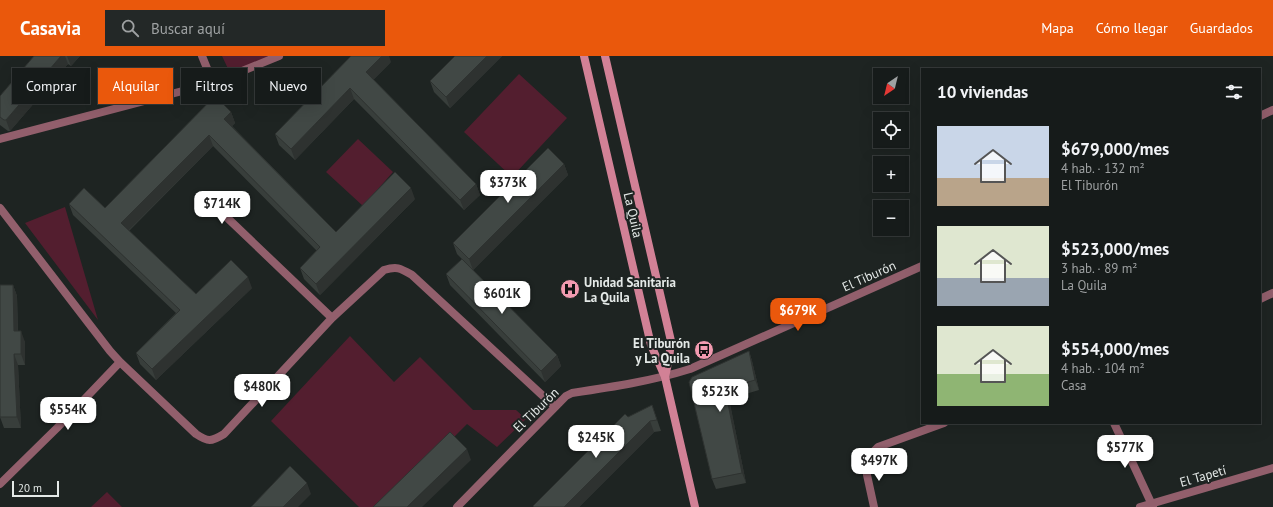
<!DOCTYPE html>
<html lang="es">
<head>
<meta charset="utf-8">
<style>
	:root { --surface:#161b1a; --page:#232827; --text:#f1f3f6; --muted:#9ea1a2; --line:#353939; --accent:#ea580c }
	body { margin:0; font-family:"PT Sans",sans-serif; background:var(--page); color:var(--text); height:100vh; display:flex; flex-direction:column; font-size:15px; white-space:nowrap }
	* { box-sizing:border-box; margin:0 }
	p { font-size:13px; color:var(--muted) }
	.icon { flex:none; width:22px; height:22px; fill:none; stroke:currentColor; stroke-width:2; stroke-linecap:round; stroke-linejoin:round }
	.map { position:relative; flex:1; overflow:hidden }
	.drawer { position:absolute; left:921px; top:12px; width:340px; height:356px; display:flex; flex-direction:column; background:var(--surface); border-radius:0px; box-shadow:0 4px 16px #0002,0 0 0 1px var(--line) }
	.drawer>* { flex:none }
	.guide { position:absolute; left:12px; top:12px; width:380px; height:36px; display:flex; gap:8px }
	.needle { width:26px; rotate:215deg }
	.controls { position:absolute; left:873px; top:12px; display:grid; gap:8px }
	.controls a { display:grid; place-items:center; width:36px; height:36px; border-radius:0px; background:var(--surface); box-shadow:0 4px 16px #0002,0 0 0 1px var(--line); font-size:20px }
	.scale { position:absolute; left:12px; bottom:10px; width:47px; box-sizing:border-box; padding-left:4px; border:2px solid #e4e9e7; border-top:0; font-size:11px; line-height:14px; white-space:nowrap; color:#e4e9e7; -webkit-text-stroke:3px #1e2422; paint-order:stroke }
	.price { position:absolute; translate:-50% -34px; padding:0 9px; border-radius:8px; background:#fff; color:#222; font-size:13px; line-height:26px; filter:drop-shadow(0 1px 2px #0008) }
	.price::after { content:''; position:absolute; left:50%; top:24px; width:12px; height:9px; margin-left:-6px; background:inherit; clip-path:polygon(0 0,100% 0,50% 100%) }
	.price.on { background:var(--accent); color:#fff }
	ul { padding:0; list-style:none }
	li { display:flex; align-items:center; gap:12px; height:100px; padding:0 16px }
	li span { display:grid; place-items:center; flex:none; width:112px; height:80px; border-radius:0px; color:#555 }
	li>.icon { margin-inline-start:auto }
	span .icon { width:48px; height:48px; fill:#fffc; stroke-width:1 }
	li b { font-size:17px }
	h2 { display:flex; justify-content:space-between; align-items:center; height:48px; padding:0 16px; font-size:17px }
	.pill { padding:0 14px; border-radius:0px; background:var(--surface); box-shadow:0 4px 16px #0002,0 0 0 1px var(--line); font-size:14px; line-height:36px }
	.pill.on { background:var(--accent); color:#fff }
	header { display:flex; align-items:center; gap:24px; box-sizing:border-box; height:56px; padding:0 20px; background:var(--accent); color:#fff }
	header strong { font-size:19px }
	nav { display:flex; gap:22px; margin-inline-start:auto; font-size:14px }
	.search { width:280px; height:36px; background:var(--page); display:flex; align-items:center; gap:10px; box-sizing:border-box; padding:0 14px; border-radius:0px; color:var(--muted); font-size:15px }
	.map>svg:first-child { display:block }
	.green { fill:#531e2f }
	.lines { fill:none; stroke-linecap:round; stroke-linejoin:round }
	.minor { stroke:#925f6c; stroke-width:8 }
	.secondary { stroke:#d28196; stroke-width:8 }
	.wall { fill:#383e3b }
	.shaded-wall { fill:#2e3230 }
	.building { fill:#414845; stroke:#2e3230 }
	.labels { text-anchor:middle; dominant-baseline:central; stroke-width:4; stroke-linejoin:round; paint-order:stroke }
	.street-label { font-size:13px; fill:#e4e9e7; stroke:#1e2422 }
	.poi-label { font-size:13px; font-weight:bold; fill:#e4e9e7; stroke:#1e2422; text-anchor:start }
</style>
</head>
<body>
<header>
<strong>Casavia</strong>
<div class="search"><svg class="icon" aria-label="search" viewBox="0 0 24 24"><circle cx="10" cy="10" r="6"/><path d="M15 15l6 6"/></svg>Buscar aquí</div>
<nav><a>Mapa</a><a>Cómo llegar</a><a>Guardados</a></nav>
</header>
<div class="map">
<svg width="1273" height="451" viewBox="0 0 1273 451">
	<rect width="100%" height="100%" fill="#1e2422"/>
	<path class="green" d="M222,0H273L231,19Z
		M519,18L567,62L512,121L464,76Z
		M358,83L393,116L363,150L326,116Z
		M65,151L98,264L25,167Z
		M350,280L394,326L420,301L473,354H516L526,363L497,391L467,368L384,451H359L271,365Z
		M107,436L122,451H91Z"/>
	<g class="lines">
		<path class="minor" d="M202,0L213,27
			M1260,60L1273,54
			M0,83L213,27L279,0
			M0,152L110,295L120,306L196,378C208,386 211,386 224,378L332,262L384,214C397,210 400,212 412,219L555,351
			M218,153L332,262
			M1260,243L1273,237
			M1114,367L1153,451
			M0,428L57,372L120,306
			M457,451L566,340L572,337C612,331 652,325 690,313L922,210
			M874,451L867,419V409L869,400L878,391L944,367
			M1140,451L1273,412"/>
		<path class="secondary" d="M584,0L651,289L665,321L695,451
			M605,0L671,285L669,303L665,321"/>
	</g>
	<path class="wall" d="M34,0H80L71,10L68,8L10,75H8L0,69V40Z
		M455,0H502L450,52L434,36L430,25Z
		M391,6L373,24L476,128L480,139L464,154L354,43L295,104L279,89L275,78Z
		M231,56L235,67L232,70L336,176L415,143L320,239L304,223L300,212L317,195L213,90L129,175L196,238L252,232L156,324L140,308L136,297L176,257L73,159L69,148L105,152Z
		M564,108L568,119L473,214L557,299L561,310L545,326L450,229L446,218L462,203L457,198L453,187Z
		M13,229L17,240L18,275L25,286V309H18L21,372H4L0,361Z
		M749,295L752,305L759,334L729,343L746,427L716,433L712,423L689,326Z
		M652,349L661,375L654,376L579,451H534L533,450Z"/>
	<path class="shaded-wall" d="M61,0H65L68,8L10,75L6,64Z
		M67,0H80L71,10Z
		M382,0H389L391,6L370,27L366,16Z
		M487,0H502L450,52L446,41Z
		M350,32L354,43L295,104L291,93Z
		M231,56L235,67L228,74L224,63Z
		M209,79L213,90L125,178L121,167Z
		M564,108L568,119L473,214L469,203Z
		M476,128L480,139L464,154L460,144Z
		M411,132L415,143L320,239L316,228Z
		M248,221L252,232L156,324L152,313Z
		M13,229L17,240L18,286L14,275Z
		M21,275L25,286V309L21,298Z
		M749,295L752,305L759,334L755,324Z
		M14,298L18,309L21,372L17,361Z
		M557,299L561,310L545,326L541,315Z
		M725,333L729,343L746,427L742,417Z
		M650,365L654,376L579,451H564Z
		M467,393L471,404L422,451H407Z
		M307,427L311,438L298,451H283Z"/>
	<path class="building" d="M34,0H61L6,64H4L0,61V40Z
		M351,0H382L366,16L476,128L460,144L350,32L291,93L275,78Z
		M455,0H487L446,41L430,25Z
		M215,40L231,56L224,63L336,176L395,116L411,132L316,228L300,212L320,191L209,79L121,167L196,238L231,204L248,221L152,313L136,297L180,254L69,148L84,132L105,152Z
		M548,92L564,108L469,203L453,187Z
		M462,203L557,299L541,315L446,218Z
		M0,229H13L14,275H21V298H14L17,361H0Z
		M749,295L755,324L725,333L742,417L712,423L689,326L692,321Z
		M652,349L657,364L650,365L564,451H534L533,450L625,358L628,361Z
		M450,376L467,393L407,451H373Z
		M290,410L307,427L283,451H251Z"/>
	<defs>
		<g id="hospital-disc" transform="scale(1)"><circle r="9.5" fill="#f29ab0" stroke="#1e2422"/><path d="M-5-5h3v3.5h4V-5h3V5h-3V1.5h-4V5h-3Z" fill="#111"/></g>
		<g id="bus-disc" transform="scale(1)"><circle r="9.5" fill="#f29ab0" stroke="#1e2422"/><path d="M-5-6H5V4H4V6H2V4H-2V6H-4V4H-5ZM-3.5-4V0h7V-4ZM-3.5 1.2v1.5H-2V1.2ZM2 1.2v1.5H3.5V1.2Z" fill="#111"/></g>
	</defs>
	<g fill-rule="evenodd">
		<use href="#hospital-disc" x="570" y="233"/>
		<use href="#bus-disc" x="704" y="294"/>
	</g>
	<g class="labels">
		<g class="street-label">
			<text transform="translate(633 159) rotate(77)">La Quila</text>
			<text transform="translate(869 220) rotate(-24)">El Tiburón</text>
			<text transform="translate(536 354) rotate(-44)">El Tiburón</text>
			<text transform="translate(1203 420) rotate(-16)">El Tapetí</text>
		</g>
		<g class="poi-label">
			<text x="584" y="226">Unidad Sanitaria<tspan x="584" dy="15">La Quila</tspan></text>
			<text x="690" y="287" text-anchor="end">El Tiburón<tspan x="690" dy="15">y La Quila</tspan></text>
		</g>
	</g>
</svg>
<div class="controls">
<a><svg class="needle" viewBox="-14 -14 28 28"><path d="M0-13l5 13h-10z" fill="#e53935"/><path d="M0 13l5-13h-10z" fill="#9ea1a2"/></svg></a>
<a><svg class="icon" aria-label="locate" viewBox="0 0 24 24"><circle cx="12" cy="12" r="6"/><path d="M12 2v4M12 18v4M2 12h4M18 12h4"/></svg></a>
<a>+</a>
<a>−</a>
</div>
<div class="scale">20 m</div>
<b class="price" style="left:508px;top:148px">$373K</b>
<b class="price" style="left:222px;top:169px">$714K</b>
<b class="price" style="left:502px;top:259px">$601K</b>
<b class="price on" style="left:798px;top:276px">$679K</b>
<b class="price" style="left:262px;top:352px">$480K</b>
<b class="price" style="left:720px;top:357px">$523K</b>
<b class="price" style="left:68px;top:375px">$554K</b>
<b class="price" style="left:596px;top:403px">$245K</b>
<b class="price" style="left:1125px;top:413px">$577K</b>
<b class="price" style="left:879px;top:426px">$497K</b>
<div class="guide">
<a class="pill">Comprar</a>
<a class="pill on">Alquilar</a>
<a class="pill">Filtros</a>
<a class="pill">Nuevo</a>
</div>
<section class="drawer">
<h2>10 viviendas<svg class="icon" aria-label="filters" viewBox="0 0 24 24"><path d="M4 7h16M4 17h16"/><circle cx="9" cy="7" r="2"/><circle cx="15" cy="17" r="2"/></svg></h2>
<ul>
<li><span style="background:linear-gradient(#c9d6e8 65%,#b9a48a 0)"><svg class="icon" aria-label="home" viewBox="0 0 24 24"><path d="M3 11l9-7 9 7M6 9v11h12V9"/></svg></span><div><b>$679,000/mes</b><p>4 hab. · 132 m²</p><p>El Tiburón</p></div></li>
<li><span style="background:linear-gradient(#dfe7d0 65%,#9aa5b1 0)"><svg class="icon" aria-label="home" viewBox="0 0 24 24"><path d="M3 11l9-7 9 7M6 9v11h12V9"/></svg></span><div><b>$523,000/mes</b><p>3 hab. · 89 m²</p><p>La Quila</p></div></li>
<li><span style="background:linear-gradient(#dfe7d0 60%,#8fb573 0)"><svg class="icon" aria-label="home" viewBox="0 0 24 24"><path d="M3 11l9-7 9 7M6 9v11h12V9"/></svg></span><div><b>$554,000/mes</b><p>4 hab. · 104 m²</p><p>Casa</p></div></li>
</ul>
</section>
</div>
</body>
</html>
